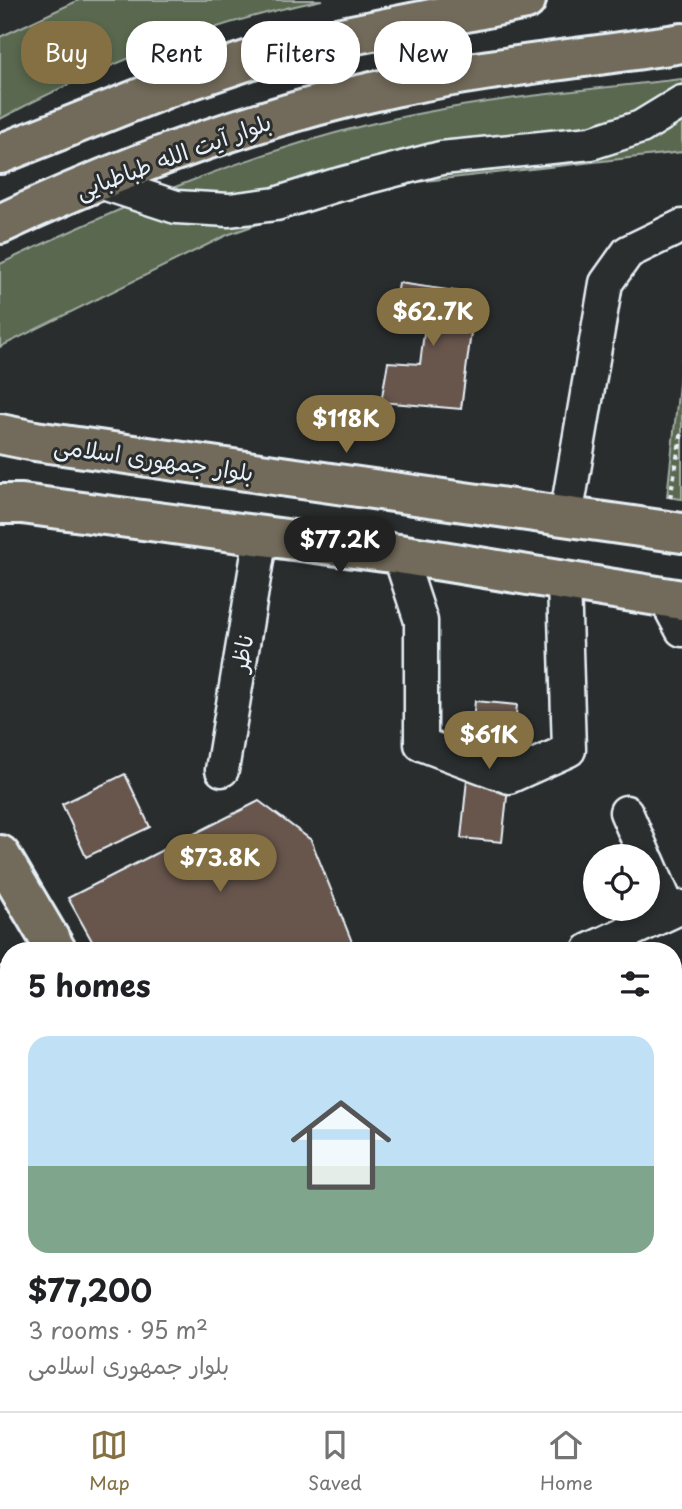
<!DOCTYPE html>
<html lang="en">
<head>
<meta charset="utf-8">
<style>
	:root { --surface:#fff; --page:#f2f2f2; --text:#202124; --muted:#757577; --line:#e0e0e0; --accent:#847042 }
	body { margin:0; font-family:"Playpen Sans","Playpen Sans Arabic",sans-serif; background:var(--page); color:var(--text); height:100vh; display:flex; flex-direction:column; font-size:26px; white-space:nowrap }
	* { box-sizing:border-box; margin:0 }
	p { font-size:23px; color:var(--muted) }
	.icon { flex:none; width:38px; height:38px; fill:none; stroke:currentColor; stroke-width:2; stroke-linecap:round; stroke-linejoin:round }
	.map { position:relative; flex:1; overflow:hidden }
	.details { position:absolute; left:0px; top:942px; width:682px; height:471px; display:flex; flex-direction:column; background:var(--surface); border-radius:28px 28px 0 0; box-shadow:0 4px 10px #0003 }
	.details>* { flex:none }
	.hud { position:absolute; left:21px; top:21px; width:640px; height:63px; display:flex; gap:14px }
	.controls { position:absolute; left:583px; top:844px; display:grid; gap:14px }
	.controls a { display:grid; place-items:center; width:77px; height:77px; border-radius:50%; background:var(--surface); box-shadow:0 4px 10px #0003; font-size:35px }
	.price { position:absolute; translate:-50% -60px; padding:0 16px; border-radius:24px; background:var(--accent); color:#fff; font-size:23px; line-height:46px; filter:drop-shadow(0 2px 4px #0008) }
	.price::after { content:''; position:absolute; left:50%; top:42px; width:21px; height:16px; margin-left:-10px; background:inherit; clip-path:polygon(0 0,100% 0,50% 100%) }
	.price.selected { background:#222; color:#fff }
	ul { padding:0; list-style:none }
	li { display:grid; align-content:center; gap:14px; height:371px; padding:0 28px }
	li span { display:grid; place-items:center; height:217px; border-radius:21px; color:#555 }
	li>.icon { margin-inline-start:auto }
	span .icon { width:126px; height:126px; fill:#fffc; stroke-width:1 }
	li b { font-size:30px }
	h2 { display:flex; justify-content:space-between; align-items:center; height:84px; padding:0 28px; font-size:30px }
	.pill { padding:0 24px; border-radius:28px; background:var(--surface); box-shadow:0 4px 10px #0003; font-size:24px; line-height:63px }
	.pill.selected { background:var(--accent); color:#fff }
	.dock { display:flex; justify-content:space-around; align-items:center; height:98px; border-top:2px solid var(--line); background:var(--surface); font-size:19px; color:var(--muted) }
	.dock a { display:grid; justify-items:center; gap:4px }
	.dock .selected { color:var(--accent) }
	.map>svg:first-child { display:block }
	.green { fill:#5a6850; stroke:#a1aca4; stroke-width:2 }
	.building { fill:#67574e; stroke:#e8f1f8; stroke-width:2 }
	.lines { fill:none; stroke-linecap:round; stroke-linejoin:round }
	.minor-casing { stroke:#e8f1f8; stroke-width:37 }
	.major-casing { stroke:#e8f1f8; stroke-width:44 }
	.path { stroke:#e8f1f8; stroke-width:4.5; stroke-dasharray:5 5; stroke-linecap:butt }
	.minor { stroke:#2a2d2e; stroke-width:32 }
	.major { stroke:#726b5a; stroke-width:38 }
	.labels { text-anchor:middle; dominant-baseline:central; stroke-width:6; stroke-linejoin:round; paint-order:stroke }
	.street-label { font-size:23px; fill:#e8f1f8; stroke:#2a2d2e }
</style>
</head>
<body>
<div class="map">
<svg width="682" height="1411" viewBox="0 0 682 1411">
	<rect width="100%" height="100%" fill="#2a2d2e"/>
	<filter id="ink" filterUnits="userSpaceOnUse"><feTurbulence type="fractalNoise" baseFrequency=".0143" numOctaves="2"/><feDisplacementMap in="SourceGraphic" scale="14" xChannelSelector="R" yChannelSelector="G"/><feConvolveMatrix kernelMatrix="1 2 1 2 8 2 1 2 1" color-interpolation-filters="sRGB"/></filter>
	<g filter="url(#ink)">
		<path class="green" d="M79,0H322C209,23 102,64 0,119V37Z
			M682,79V152L407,183L320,202L227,235L0,347V264C118,208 235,158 362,126C466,100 575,91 682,79Z
			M682,356V499L667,497Z"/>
		<path class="building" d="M399,283L476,294L461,409L381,402L388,362L420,364L425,325L393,322Z
			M475,701L517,705L502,842L461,838Z
			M125,774L150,827L86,857L62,804Z
			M259,801L311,840L354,947L347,950H97L68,898Z"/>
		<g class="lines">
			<g class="minor-casing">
				<path id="minor" d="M97,181L176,207L229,210L276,204L333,186L441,158L591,143L641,127L682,102
					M566,517L606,283L628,252L682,226
					M399,554L421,621V744L509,777L569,750L564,582
					M665,598L682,630
					M222,770L261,536
					M626,812L645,856
					M648,861L670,912
					M589,950L682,907
					M674,1114L682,1110
					M0,1178L9,1174
					M674,1323L682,1319
					M0,1399L9,1395
					M476,1411L492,1404"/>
			</g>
			<g class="major-casing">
				<path id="major" d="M0,154L166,88L282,49L526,0
					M0,224C126,165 258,116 394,87C489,67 587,58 682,43
					M0,434L35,441L682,533
					M0,504H22L399,554L682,600
					M0,855L56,950
					M0,987L9,1002
					M249,1404L254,1411
					M325,1404L329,1411"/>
			</g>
			<path class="path" d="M670,498L682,431"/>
			<use href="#minor" class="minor"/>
			<use href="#major" class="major"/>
		</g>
	</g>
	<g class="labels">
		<g class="street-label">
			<text transform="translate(173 155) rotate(-20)">بلوار آیت الله طباطبایی</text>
			<text transform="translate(154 458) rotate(8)">بلوار جمهوری اسلامی</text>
			<text transform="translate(241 653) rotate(-80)">ناظر</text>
		</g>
	</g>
</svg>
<div class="controls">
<a><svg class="icon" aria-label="locate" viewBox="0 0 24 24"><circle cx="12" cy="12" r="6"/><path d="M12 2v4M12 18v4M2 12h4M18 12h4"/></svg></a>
</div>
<b class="price" style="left:433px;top:348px">$62.7K</b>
<b class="price" style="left:346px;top:455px">$118K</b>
<b class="price selected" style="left:340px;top:576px">$77.2K</b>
<b class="price" style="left:489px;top:771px">$61K</b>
<b class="price" style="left:220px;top:894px">$73.8K</b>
<div class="hud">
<a class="pill selected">Buy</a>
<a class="pill">Rent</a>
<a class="pill">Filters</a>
<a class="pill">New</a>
</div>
<section class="details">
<h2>5 homes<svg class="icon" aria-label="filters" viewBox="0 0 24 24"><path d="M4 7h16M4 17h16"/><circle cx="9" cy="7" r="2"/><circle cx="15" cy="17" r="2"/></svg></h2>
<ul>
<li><span style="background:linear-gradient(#bfe0f5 60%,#7fa58c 0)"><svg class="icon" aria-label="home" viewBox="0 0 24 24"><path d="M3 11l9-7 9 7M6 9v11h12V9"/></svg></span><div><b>$77,200</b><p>3 rooms · 95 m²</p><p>بلوار جمهوری اسلامی</p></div></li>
</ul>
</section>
</div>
<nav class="dock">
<a class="selected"><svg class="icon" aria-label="map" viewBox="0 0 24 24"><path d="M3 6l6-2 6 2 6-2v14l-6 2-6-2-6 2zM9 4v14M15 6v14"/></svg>Map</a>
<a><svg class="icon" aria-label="saved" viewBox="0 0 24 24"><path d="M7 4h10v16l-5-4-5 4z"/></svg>Saved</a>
<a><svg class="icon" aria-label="home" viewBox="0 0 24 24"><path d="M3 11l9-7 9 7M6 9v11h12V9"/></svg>Home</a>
</nav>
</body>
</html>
